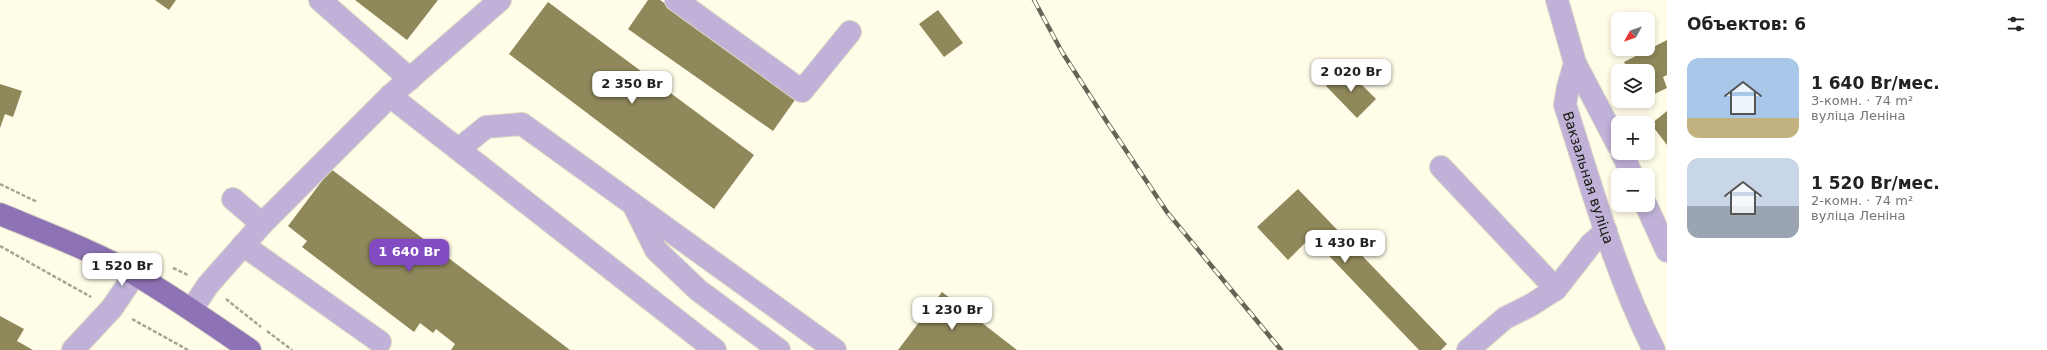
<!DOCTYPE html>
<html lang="ru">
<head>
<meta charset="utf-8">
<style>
	:root { --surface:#fff; --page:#f2f2f2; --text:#222; --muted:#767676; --accent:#834bc2 }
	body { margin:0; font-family:"DejaVu Sans",sans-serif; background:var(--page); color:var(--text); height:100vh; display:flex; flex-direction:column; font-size:15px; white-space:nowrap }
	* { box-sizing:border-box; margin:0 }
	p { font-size:13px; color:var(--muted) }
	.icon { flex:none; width:22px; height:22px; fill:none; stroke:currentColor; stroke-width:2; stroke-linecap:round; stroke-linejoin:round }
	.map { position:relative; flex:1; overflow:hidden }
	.details { display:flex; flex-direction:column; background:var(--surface); width:380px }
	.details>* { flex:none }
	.needle { width:26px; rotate:230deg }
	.fabs { position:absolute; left:1611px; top:12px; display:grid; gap:8px }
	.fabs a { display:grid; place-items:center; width:44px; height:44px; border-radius:8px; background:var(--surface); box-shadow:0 2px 6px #0003; font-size:20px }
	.price { position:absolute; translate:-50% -34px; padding:0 9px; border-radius:8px; background:#fff; color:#222; font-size:13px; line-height:26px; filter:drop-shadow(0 1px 2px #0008) }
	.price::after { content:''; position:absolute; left:50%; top:24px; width:12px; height:9px; margin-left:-6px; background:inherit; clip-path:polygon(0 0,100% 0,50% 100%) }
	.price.current { background:var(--accent); color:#fff }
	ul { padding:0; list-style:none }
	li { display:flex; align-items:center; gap:12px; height:100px; padding:0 20px }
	li span { display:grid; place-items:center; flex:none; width:112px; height:80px; border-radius:12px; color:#555 }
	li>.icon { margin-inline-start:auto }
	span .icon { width:48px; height:48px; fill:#fffc; stroke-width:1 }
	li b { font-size:17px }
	h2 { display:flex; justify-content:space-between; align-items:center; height:48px; padding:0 20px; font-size:17px }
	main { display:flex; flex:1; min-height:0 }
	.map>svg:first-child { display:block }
	.building { fill:#8f885b }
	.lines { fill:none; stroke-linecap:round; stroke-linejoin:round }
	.minor-casing { stroke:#dad8c5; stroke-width:24 }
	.major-casing { stroke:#dad8c5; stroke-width:24 }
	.path { stroke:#a7a595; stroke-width:2.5; stroke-dasharray:4 2; stroke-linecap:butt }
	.minor { stroke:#bfb1d7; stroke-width:22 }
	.major { stroke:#8e72b6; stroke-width:22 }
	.rail-casing { stroke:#656457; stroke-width:4.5 }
	.rail { stroke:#fffce8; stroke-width:3; stroke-dasharray:9; stroke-linecap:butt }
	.labels { text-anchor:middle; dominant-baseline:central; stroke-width:3.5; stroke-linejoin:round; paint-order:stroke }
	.street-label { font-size:14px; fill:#19180f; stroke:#fffce8 }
</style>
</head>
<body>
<main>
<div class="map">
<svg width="1667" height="350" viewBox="0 0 1667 350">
	<rect width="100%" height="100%" fill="#fffce8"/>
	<path class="building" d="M155,0H176L169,10Z
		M355,0H438L407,40Z
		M648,0H660L797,97L773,131L628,29Z
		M548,2L754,155L714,209L509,54Z
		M938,10L963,43L944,57L919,24Z
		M1667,40V75L1663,77L1667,88L1648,97V71H1629L1624,62Z
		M1344,67L1376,99L1357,118L1326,86Z
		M0,84L22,91L13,117L5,114L0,128Z
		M1667,111V145L1651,124Z
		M331,169L570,350H451L455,344L436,329L433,333L420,323L414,332L302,247L307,241L288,226Z
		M1298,189L1447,344L1441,350H1419L1311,237L1288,260L1257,227Z
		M942,292L1017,350H898Z
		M0,316L24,329L17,341L33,350H0Z"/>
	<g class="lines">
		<g class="minor-casing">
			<g id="minor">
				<path d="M320,0L410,79"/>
				<path d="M676,0L802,91L850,32"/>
				<path id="s1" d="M1557,0L1575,63L1568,87L1565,105C1592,188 1615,273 1654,350"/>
				<path d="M1575,63L1618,145"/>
				<path d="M390,96L715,350"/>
				<path d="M459,149L486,127L522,124L835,350"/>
				<path d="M1622,153L1632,175"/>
				<path d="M1441,167L1556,289"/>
				<path d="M233,199L262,224"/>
				<path d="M1646,205L1667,251"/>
				<path d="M635,208L656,250L698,290L779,350"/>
				<path d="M243,245L380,342"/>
				<path d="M192,309L208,285L262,224L390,96L500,0"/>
				<path d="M73,350L112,308L135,274"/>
				<path d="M1468,350L1505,318L1531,305L1556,289L1591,244L1606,231"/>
			</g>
		</g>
		<g class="major-casing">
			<path id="major" d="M0,214C46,233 93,251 136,275C175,298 212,324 250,350"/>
		</g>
		<path class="path" d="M0,184L37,202
			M0,246L91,297
			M173,268L188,275
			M226,299L261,327
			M132,319L188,350
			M267,331L292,350"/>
		<use href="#minor" class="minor"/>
		<use href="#major" class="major"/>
		<g class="rail-casing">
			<path id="rail" d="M1034,0L1062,52L1107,122L1167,212L1281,350"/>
		</g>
		<use href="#rail" class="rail"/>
	</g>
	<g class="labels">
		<g class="street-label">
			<text stroke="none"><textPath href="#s1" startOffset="185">Вакзальная вуліца</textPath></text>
		</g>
	</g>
</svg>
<div class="fabs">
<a><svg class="needle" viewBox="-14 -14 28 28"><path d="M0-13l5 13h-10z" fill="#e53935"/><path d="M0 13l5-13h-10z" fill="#767676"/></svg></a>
<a><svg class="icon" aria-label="layers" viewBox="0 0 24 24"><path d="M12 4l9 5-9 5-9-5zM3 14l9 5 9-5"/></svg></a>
<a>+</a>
<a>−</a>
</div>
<b class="price" style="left:1351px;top:93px">2 020 Br</b>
<b class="price" style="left:632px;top:105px">2 350 Br</b>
<b class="price" style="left:1345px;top:264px">1 430 Br</b>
<b class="price current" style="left:409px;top:273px">1 640 Br</b>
<b class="price" style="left:122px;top:287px">1 520 Br</b>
<b class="price" style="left:952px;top:331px">1 230 Br</b>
</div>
<section class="details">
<h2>Объектов: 6<svg class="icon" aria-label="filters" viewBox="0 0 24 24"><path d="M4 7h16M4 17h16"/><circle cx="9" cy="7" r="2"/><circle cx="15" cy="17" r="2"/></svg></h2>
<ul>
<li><span style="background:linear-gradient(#a9c7e8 75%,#c2b280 0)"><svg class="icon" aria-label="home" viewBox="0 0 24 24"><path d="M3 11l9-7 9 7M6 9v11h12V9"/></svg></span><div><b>1 640 Br/мес.</b><p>3-комн. · 74 m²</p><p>вуліца Леніна</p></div></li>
<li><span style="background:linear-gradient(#c9d6e8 60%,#9aa5b1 0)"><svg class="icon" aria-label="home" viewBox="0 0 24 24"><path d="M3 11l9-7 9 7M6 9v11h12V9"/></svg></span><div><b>1 520 Br/мес.</b><p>2-комн. · 74 m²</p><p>вуліца Леніна</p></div></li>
</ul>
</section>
</main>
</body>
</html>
